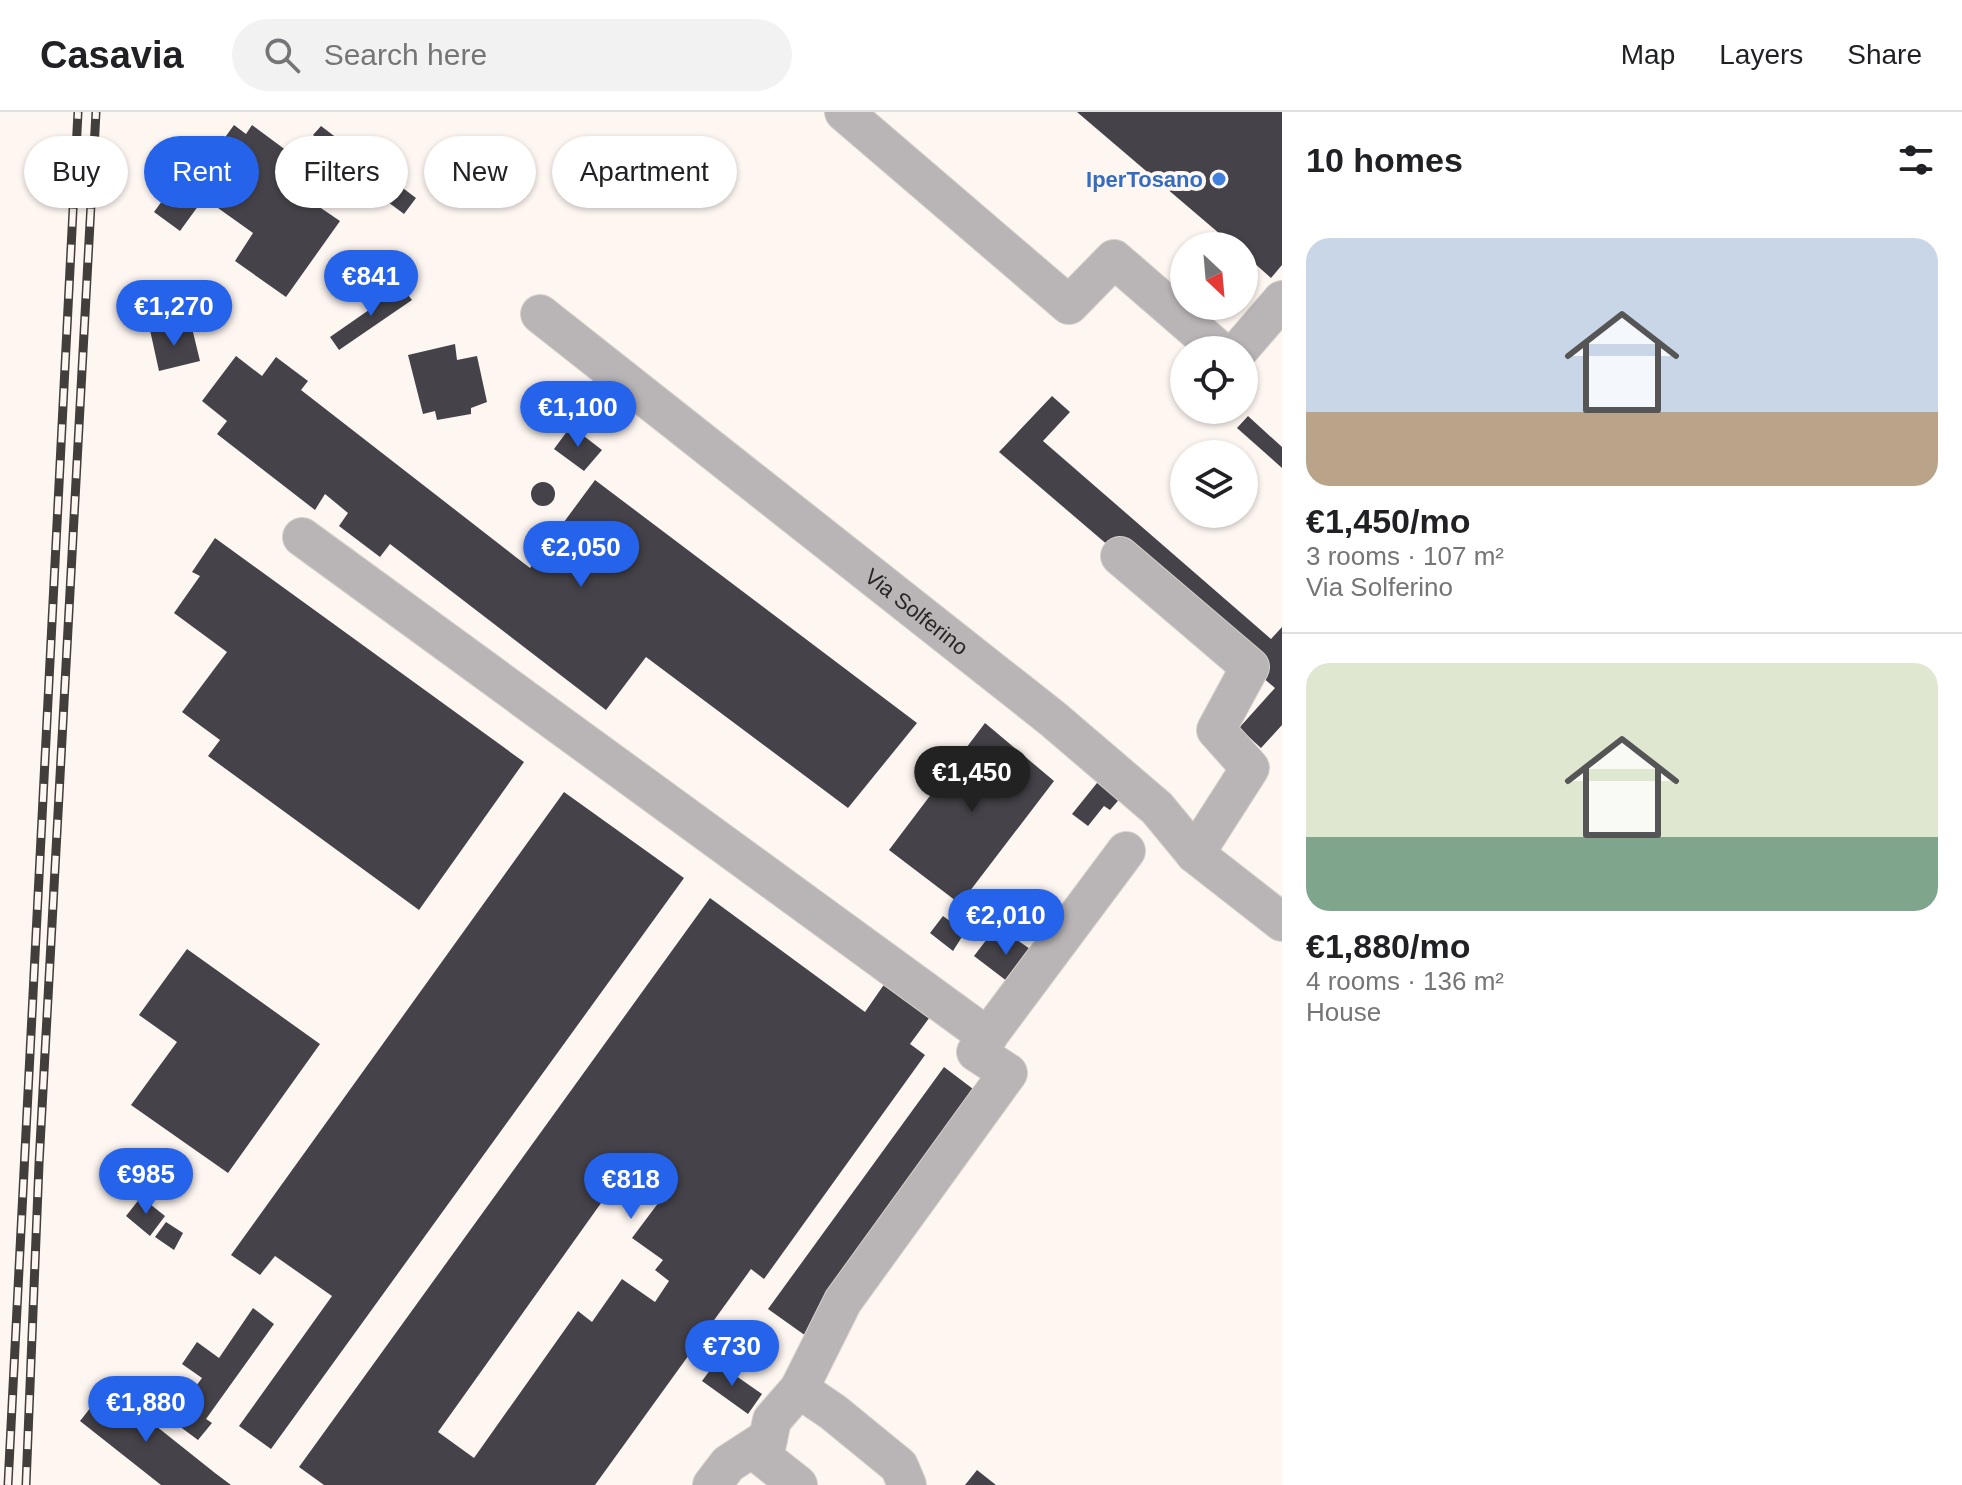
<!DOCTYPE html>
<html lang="en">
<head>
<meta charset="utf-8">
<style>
	:root { --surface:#fff; --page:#f2f2f2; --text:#202124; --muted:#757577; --line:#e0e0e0; --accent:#2563eb }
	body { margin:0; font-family:Arial,sans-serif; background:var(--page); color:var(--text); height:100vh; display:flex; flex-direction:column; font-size:30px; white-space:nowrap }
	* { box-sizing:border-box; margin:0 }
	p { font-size:26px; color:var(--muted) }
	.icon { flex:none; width:44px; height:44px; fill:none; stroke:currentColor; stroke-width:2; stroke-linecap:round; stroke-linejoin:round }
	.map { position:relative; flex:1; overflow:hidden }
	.drawer { display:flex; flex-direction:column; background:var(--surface); width:680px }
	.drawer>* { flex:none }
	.hud { position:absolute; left:24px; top:24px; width:760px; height:72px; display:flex; gap:16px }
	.needle { width:52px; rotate:154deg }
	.buttons { position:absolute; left:1170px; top:120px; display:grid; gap:16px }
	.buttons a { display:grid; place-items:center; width:88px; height:88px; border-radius:50%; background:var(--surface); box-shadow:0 2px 6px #0004; font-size:40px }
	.price { position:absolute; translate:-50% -68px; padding:0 18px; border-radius:28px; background:var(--accent); color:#fff; font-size:26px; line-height:52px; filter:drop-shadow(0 2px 4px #0008) }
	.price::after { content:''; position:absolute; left:50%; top:48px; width:24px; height:18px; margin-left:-12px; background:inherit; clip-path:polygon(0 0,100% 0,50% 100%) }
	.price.active { background:#222; color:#fff }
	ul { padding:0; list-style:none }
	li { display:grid; align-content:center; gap:16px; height:424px; padding:0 24px }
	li+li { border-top:2px solid var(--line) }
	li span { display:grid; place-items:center; height:248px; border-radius:24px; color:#555 }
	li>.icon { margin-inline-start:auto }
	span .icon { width:144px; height:144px; fill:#fffc; stroke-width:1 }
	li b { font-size:34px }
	h2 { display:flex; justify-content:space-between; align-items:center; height:96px; padding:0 24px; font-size:34px }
	.tag { padding:0 28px; border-radius:36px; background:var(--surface); box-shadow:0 2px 6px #0004; font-size:28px; line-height:72px }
	.tag.active { background:var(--accent); color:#fff }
	header { display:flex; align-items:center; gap:48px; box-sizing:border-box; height:112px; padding:0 40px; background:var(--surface); border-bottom:2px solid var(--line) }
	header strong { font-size:38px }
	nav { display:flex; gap:44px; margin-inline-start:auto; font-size:28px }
	.search { width:560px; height:72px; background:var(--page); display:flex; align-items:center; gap:20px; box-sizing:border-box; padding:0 28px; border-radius:44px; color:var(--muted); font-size:30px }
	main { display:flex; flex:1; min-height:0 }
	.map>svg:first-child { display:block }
	.building { fill:#454349; fill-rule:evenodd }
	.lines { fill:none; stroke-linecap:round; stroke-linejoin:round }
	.minor-casing { stroke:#d7d1cc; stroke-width:40 }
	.minor { stroke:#b9b4b5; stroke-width:38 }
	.rail-casing { stroke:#413e3c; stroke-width:9 }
	.rail { stroke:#fef6f1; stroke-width:6; stroke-dasharray:18; stroke-linecap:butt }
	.shop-dot { fill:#3f7fe0; stroke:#fef6f1; stroke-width:3 }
	.labels { text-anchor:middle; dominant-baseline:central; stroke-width:8; stroke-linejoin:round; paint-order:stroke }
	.shop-label { font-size:22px; font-weight:bold; fill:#366cbe; stroke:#fef6f1; text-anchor:end }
	.street-label { font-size:22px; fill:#282624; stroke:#fef6f1 }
</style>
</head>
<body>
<header>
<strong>Casavia</strong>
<div class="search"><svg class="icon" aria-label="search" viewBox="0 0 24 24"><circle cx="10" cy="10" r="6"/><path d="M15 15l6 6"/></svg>Search here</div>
<nav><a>Map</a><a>Layers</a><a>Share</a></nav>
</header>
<main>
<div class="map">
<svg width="1282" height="1373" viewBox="0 0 1282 1373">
	<rect width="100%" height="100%" fill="#fef6f1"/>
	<path class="building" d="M1077,0H1282V153L1271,166L1244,142V134H1234Z
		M234,13L246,22L252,13L306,53L300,62L322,77L312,90L340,109L286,185L235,149L253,121L204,86L180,119L154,100L178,67L189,75Z
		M321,14L416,86L404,102L333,49L338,42L313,23Z
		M402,175L412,188L339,238L330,225Z
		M169,214L171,222L192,216L200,249L159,259L150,218Z
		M455,232L457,248L477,244L487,290L471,296V302L437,308L435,299L423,302L408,243Z
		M236,244L262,264L276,245L308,269L301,278L530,456L595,368L917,611L848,696L646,545L606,598L390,432L380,445L339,414L348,401L325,382L315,398L217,322L227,309L202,289Z
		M1052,284L1070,300L1043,329L1271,527L1282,515V613L1261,636L1239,616L1275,576L999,340Z
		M1248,304L1282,335V356L1237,316Z
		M571,314L602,338L584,359L554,337Z
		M531 382a12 12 0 1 1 24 0a12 12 0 1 1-24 0Z
		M215,426L524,650L419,798L208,644L220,628L182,600L227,540L174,501L200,464L192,460Z
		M985,611L1054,669L960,792L889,738Z
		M1101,666L1123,683L1110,698L1104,694L1088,714L1072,702Z
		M564,680L684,766L271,1337L239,1314L332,1184L275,1144L260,1163L231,1143Z
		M710,786L865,900L892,861L938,894L910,932L925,943L764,1167L751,1157L595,1373H324L299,1355ZM621,1063L659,1090L632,1126L663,1148L655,1158L669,1169L655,1190L622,1167L592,1210L578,1199L474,1346L438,1320Z
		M943,804L965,820L953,839L930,821Z
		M997,814L1033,839L1020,879L974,844Z
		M187,837L320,932L228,1061L131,993L177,930L139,903Z
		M944,955L981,983L806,1224L768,1197Z
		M141,1085L165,1104L150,1124L126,1104Z
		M166,1110L183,1121L174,1138L155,1125Z
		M253,1196L274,1212L206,1307L212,1311L198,1328L171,1308L202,1266L182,1252L197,1230L219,1246Z
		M716,1250L762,1282L748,1302L702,1269Z
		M107,1275L215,1361L231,1373H161L80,1309Z
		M977,1358L996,1373H965Z"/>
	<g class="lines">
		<g class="minor-casing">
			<g id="minor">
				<path d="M844,0L1069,193L1114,147L1219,238"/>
				<path id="s1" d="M540,202L1053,607L1157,696L1195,742L1282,810"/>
				<path d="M1239,238L1282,188"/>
				<path d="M302,425L988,925"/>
				<path d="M1120,444L1250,555L1216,618L1250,656L1195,742"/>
				<path d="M799,1277L843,1189L1008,961L976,940L1126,739"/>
				<path d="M712,1373L728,1352L768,1326"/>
				<path d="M798,1373L764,1346L772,1308L799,1277L833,1300L899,1354L907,1373"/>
			</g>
		</g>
		<use href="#minor" class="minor"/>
		<g class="rail-casing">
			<path id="rail" d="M8,1373L78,0
				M26,1373L39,1052L96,0"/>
		</g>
		<use href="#rail" class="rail"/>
	</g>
	<circle class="shop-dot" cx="1219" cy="67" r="8"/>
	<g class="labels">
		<g class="shop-label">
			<text x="1203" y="67">IperTosano</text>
		</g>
		<g class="street-label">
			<text stroke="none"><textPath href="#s1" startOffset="480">Via Solferino</textPath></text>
		</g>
	</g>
</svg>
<div class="buttons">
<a><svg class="needle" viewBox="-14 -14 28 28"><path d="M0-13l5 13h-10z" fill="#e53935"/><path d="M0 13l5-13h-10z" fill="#757577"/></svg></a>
<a><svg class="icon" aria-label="locate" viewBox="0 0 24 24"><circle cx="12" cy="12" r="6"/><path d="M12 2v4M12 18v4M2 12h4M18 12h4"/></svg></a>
<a><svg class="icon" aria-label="layers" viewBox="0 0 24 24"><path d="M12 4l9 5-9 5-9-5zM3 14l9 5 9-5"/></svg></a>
</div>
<b class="price" style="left:371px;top:206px">€841</b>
<b class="price" style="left:174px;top:236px">€1,270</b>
<b class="price" style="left:578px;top:337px">€1,100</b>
<b class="price" style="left:581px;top:477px">€2,050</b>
<b class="price active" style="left:972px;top:702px">€1,450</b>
<b class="price" style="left:1006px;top:845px">€2,010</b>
<b class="price" style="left:146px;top:1104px">€985</b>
<b class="price" style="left:631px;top:1109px">€818</b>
<b class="price" style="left:732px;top:1276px">€730</b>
<b class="price" style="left:146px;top:1332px">€1,880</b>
<div class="hud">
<a class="tag">Buy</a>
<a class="tag active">Rent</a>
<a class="tag">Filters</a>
<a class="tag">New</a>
<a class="tag">Apartment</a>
</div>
</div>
<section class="drawer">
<h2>10 homes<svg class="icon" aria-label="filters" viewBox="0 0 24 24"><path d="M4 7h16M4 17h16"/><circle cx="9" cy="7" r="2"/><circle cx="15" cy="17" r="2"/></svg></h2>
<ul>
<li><span style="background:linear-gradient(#c9d6e8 70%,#b9a48a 0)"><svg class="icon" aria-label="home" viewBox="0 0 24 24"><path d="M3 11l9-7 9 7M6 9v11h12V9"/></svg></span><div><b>€1,450/mo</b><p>3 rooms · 107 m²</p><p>Via Solferino</p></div></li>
<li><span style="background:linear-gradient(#dfe7d0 70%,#7fa58c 0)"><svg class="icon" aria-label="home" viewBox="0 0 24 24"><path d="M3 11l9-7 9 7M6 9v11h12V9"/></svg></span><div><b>€1,880/mo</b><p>4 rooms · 136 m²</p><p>House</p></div></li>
</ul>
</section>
</main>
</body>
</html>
